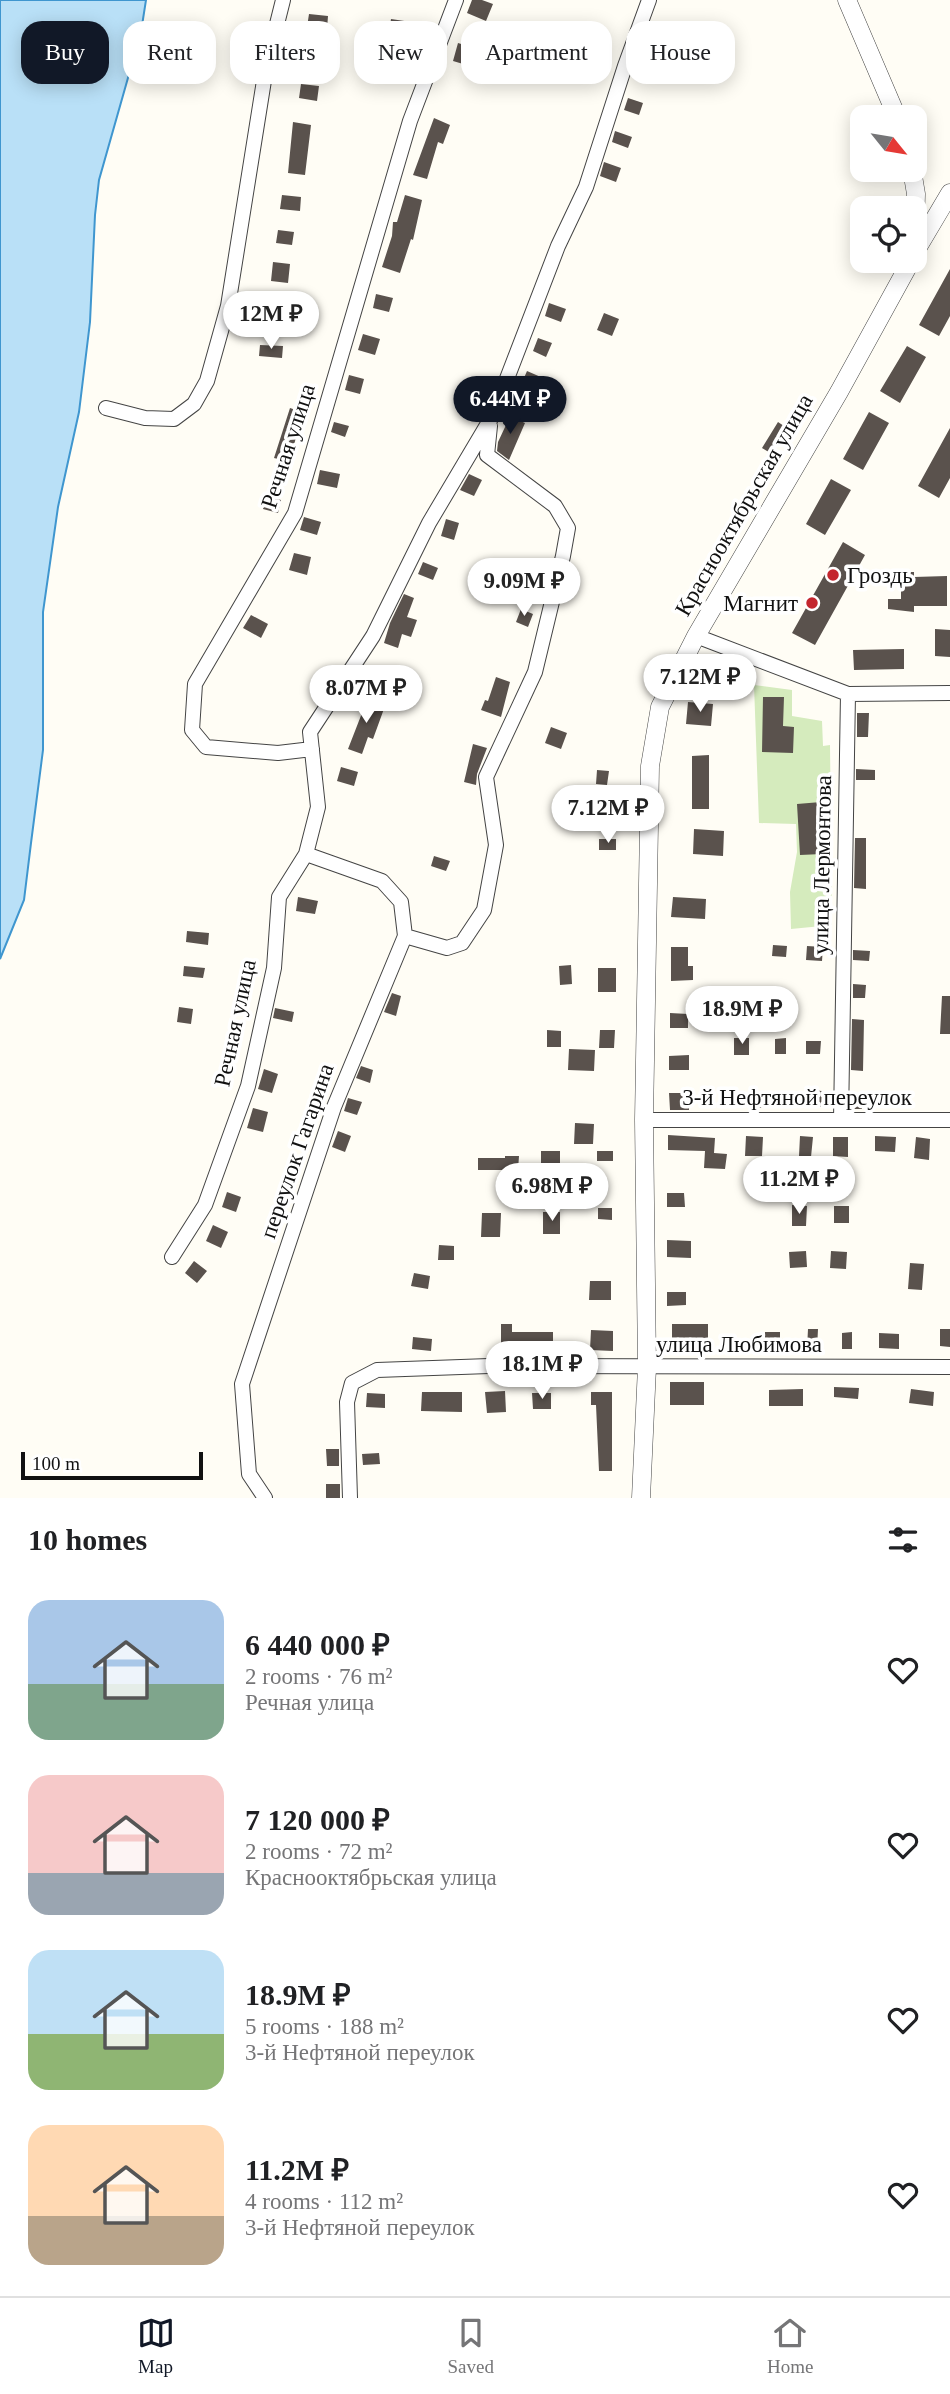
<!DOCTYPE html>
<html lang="en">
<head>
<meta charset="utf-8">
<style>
	:root { --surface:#fff; --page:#f2f2f2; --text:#202124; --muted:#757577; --line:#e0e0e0; --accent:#111827 }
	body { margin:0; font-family:Georgia,serif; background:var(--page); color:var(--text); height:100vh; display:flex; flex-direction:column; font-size:26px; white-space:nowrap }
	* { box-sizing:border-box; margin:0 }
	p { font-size:23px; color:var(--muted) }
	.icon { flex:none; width:38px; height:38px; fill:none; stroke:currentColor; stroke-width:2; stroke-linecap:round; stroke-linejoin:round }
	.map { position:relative; height:1498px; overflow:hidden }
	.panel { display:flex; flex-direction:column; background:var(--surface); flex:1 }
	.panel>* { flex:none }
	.hud { position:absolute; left:21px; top:21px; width:908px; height:63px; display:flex; gap:14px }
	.needle { width:46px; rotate:120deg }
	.controls { position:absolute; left:850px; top:105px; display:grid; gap:14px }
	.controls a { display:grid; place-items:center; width:77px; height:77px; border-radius:14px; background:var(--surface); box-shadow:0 4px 18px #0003; font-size:35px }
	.scale { position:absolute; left:21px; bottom:18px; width:182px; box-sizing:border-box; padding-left:7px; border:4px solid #111; border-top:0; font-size:19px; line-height:24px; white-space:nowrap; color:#111; -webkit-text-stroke:5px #fff; paint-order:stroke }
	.price { position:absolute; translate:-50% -60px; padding:0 16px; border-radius:24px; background:#fff; color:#222; font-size:23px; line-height:46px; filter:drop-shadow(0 2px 4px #0008) }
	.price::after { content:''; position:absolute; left:50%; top:42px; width:21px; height:16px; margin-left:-10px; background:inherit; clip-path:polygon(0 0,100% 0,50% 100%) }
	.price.on { background:var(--accent); color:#fff }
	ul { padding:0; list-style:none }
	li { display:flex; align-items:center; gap:21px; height:175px; padding:0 28px }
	li span { display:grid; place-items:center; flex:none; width:196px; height:140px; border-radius:21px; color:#555 }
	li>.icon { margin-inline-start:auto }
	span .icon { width:84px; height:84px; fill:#fffc; stroke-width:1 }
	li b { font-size:30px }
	h2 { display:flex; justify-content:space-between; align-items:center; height:84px; padding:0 28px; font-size:30px }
	.tag { padding:0 24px; border-radius:21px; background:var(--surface); box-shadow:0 4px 18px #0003; font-size:24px; line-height:63px }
	.tag.on { background:var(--accent); color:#fff }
	.menu { display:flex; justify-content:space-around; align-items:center; height:98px; border-top:2px solid var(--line); background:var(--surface); font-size:19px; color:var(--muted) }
	.menu a { display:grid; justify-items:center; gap:4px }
	.menu .on { color:var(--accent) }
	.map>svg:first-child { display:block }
	.green { fill:#d5ebbd }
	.water { fill:#b9e0f7; stroke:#3f96cf; stroke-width:2 }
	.building { fill:#5a524d }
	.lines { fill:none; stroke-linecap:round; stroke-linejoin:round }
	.minor-casing { stroke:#444; stroke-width:16 }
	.tertiary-casing { stroke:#444; stroke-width:19 }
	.minor { stroke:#fff; stroke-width:14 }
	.tertiary { stroke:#fff; stroke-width:18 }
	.poi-dot { fill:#c4262e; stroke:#fff; stroke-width:2.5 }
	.labels { text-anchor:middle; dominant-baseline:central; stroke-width:7; stroke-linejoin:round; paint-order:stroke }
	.street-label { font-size:23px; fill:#111; stroke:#fff }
	.poi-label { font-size:23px; fill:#111; stroke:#fff; text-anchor:start }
</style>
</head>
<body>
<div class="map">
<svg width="950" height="1498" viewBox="0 0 950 1498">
	<rect width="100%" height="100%" fill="#fffdf5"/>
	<path class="green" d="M754,685L792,690V716L822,721L823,746L830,745L832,925L791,929L790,892L797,852L796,824L759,823Z"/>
	<path class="water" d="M0,0H146L141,32L99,180L95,215L90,322L79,412L58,507L43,612V750L31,843L24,900L0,959Z"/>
	<path class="building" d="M472,0H482L493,4L486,21L467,13Z
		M309,14L328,16L327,29L307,27Z
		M391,19L411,22L409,40L388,38Z
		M652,29L674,36L671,46L649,39Z
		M458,43L474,48L470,66L453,61Z
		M651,60L662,64L656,80L638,74L641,64L649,67Z
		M301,84L319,86L317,101L299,98Z
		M628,98L643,103L639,115L624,110Z
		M434,118L450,125L443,144L438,142L427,179L413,175Z
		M293,122L311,125L305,175L288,173Z
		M615,131L632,137L628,148L612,142Z
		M604,162L621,168L616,182L600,176Z
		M282,195L301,197L300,211L280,209Z
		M405,195L422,200L413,240L411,239L400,273L382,267L392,236L393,222H397Z
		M278,230L294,232L292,245L276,243Z
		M273,262L290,264L288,283L271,281Z
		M950,269V316L939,336L919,325Z
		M376,294L393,298L389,312L373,308Z
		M298,303L313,307L310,321L294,317Z
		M549,303L566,309L561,322L545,316Z
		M604,313L619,319L612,336L597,330Z
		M363,334L380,339L375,355L358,350Z
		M538,338L552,343L546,357L533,351Z
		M260,345L283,346L282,358L259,356Z
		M907,346L926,357L900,403L880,391Z
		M527,371L543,378L536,392L521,385Z
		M349,375L364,379L360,394L345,390Z
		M290,408L308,414L299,438L296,437L290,462L274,458Z
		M869,412L889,423L863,470L843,459Z
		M507,415L525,423L509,460L497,451L498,442L506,425L503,424Z
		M334,422L349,426L345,437L331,432Z
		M778,422L787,428L772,454L762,448Z
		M950,428V478L939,498L918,486Z
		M320,470L340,474L337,488L317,484Z
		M469,474L482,480L474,496L460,490Z
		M831,479L851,490L825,535L806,524Z
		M266,496L281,500L278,513L263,509Z
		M304,517L321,522L317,535L300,530Z
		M446,519L459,523L454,540L441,536Z
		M843,542L865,555L815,645L792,633Z
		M294,553L311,557L307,575L289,570Z
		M423,562L438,568L433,580L418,574Z
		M901,572H914V577L947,576V606H914V612L888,609V599H901Z
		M404,594L414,598L407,617L417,620L411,637L402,634L398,648L384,643L390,623Z
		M521,609L533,614L528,627L516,622Z
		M251,615L268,624L261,638L243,628Z
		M935,629L950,630V657L935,656Z
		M904,649V669L854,670L853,650Z
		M715,661L749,667L746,684L712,678Z
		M496,677L510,682L501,717L481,710L485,700L488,701Z
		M763,697H784L783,726L794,727L793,753L762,752Z
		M365,699L385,706L373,739L368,737L362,754L348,749L362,713L360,712Z
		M688,702L713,704L711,726L686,724Z
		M857,713H869L868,737H857Z
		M551,727L567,733L561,749L545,743Z
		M473,744L487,748L477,774L476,785L464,782Z
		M709,755V809H692V756Z
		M341,767L358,772L354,786L337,781Z
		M856,769L875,770V780H856Z
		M597,770L609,771L607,785L596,784Z
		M821,802L822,854L800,855L797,804Z
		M694,829L724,831L723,856L693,854Z
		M855,838H866V889L854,888Z
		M599,839H616V850H599Z
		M434,856L450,861L446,871L431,866Z
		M298,897L318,901L315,914L296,911Z
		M673,897L706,899L705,919L671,917Z
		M187,931L209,933L208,945L186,942Z
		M773,945L787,946L786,957L772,956Z
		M807,946L823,947L822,961L806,960Z
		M671,947H688V966H693V980L671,981Z
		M853,950L870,951L869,961L853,960Z
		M571,965L572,984L560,985L559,966Z
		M184,966L205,968L203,978L183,976Z
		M598,968H616V992H598Z
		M853,984L866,985L865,998H853Z
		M392,993L401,996L396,1016L384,1012Z
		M942,996H950V1034H940Z
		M179,1007L193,1009L191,1024L177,1022Z
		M275,1008L294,1012L292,1022L273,1018Z
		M670,1013L688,1014V1028H670Z
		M852,1019L864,1020L863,1071L851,1070Z
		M547,1030L561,1031V1047H547Z
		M600,1030H615L614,1048H599Z
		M734,1038H749V1055H734Z
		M786,1038V1054H775V1039Z
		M806,1041H821L820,1054H806Z
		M569,1049L595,1050L594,1071L568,1070Z
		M689,1055V1070H669V1056Z
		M361,1066L373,1070L370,1083L356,1078Z
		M264,1069L278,1074L272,1093L258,1089Z
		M809,1090L822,1091L821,1107H809Z
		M752,1092H767V1108H753Z
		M669,1093H689V1110H670Z
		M851,1093H862V1109H851Z
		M348,1098L362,1102L357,1115L344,1111Z
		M253,1108L268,1112L263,1132L247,1128Z
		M575,1123L594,1124L593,1144H574Z
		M338,1131L351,1136L345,1152L332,1147Z
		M668,1135L715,1138L714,1153L727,1154L725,1169L704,1168L705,1151L668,1150Z
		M746,1136L763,1137L762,1156H745Z
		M800,1136L813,1137L811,1157L799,1156Z
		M875,1136L896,1137L895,1152L875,1151Z
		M833,1137H848V1157L833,1156Z
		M916,1137L930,1139L929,1160L914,1158Z
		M541,1151H560V1169H541Z
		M597,1151H613V1161H597Z
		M505,1156H519L518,1170H478V1158H505Z
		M227,1192L241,1197L236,1212L222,1207Z
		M667,1193H684L685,1207H667Z
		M792,1205L807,1206L806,1226H792Z
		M834,1206H849V1223H834Z
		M598,1208H612V1220L598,1219Z
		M543,1212H560V1234H543Z
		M482,1213H501L500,1237H481Z
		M213,1225L228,1232L221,1248L206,1241Z
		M667,1240L691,1241V1258L667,1257Z
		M439,1245L454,1246V1260H438Z
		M806,1251L807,1267L790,1268L789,1252Z
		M831,1251L847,1252L846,1269L830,1268Z
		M194,1261L207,1271L197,1283L185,1273Z
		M910,1263L924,1264L922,1290L908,1289Z
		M414,1273L430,1276L428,1289L411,1286Z
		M590,1281H611V1300H589Z
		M667,1292H686V1305L667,1306Z
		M501,1324H512V1332H553V1350H501Z
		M672,1324H708V1347H672Z
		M808,1329H818L817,1349H807Z
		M940,1329H950V1347L940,1346Z
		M591,1330L613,1331V1351L590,1350Z
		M765,1332H780V1349H765Z
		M852,1332V1349H842V1333Z
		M879,1333L899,1334V1349L879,1348Z
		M413,1337L432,1339L431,1351L412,1349Z
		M670,1382H704V1405H670Z
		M834,1387L859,1388L858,1399L834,1397Z
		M803,1389V1406H769V1390Z
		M911,1389L934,1392L933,1406L909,1403Z
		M505,1391L506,1412L487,1413L485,1392Z
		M422,1392H462V1412L421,1411Z
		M591,1392H612V1471H599L596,1405H591Z
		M367,1393L385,1394V1408L366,1407Z
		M532,1393H551V1409H533Z
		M326,1449H339V1466H327Z
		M379,1453L380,1464L363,1465L362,1454Z
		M326,1484H340V1498H326Z"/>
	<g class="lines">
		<g class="minor-casing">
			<path id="minor" d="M106,408L145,418L174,419L194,404L207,381L228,306L266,68L283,0
				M696,636L848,694L950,693
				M312,749L278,753L206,747L192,730L195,684L295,513L410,121L456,0
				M306,854L382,881L401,902L405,936L447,948L462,943L484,910L496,845L486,777L535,672L563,556L568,528L555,506L487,455L490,426
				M644,1120H950
				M841,1120L848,694
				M172,1257L205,1205L248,1086L274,968L279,897L306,854L318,807L310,732L373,636L429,523L493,415L558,246L586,187L625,66L649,0
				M265,1498L249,1474L242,1384L334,1107L405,936
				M350,1498L347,1402L352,1383L377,1370L489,1366L950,1367"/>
		</g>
		<g class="tertiary-casing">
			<path id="tertiary" d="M847,0L897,117
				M912,170L916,194L915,228
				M915,252L950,193
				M641,1498L647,1367L644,1120L650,766L660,707L696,636L839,392L911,261"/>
		</g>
		<use href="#minor" class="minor"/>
		<use href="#tertiary" class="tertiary"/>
	</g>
	<g class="poi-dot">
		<circle cx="833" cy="575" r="7"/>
		<circle cx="812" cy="603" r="7"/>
	</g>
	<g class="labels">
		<g class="street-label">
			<text transform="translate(288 446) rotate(-72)">Речная улица</text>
			<text transform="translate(744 505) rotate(-60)">Краснооктябрьская улица</text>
			<text transform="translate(822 865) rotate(-89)">улица Лермонтова</text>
			<text transform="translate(235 1023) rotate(-78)">Речная улица</text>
			<text x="797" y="1097">3-й Нефтяной переулок</text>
			<text transform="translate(297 1151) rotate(-71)">переулок Гагарина</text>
			<text x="739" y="1344">улица Любимова</text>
		</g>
		<g class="poi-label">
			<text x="847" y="575">Гроздь</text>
			<text x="798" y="603" text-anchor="end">Магнит</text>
		</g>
	</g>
</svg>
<div class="controls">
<a><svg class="needle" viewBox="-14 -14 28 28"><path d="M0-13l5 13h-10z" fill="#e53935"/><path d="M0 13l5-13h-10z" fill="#757577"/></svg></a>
<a><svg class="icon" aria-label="locate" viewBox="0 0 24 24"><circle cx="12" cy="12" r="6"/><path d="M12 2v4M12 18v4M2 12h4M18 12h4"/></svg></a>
</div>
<div class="scale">100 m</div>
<b class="price" style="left:271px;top:351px">12M ₽</b>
<b class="price on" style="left:510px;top:436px">6.44M ₽</b>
<b class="price" style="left:524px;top:618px">9.09M ₽</b>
<b class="price" style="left:700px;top:714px">7.12M ₽</b>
<b class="price" style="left:366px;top:725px">8.07M ₽</b>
<b class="price" style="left:608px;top:845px">7.12M ₽</b>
<b class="price" style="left:742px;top:1046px">18.9M ₽</b>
<b class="price" style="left:799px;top:1216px">11.2M ₽</b>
<b class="price" style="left:552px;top:1223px">6.98M ₽</b>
<b class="price" style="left:542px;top:1401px">18.1M ₽</b>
<div class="hud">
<a class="tag on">Buy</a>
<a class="tag">Rent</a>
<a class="tag">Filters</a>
<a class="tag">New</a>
<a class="tag">Apartment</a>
<a class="tag">House</a>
</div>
</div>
<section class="panel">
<h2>10 homes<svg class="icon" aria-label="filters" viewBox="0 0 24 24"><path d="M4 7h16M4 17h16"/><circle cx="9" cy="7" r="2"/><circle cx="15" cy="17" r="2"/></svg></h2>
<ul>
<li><span style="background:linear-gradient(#a9c7e8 60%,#7fa58c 0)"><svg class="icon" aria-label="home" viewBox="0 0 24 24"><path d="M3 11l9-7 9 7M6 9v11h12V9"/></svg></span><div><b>6 440 000 ₽</b><p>2 rooms · 76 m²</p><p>Речная улица</p></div><svg class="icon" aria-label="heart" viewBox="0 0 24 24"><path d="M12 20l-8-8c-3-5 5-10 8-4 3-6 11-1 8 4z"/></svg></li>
<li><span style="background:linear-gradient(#f6c9c9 70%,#9aa5b1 0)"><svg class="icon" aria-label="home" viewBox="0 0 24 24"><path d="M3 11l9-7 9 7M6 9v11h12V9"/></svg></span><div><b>7 120 000 ₽</b><p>2 rooms · 72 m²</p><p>Краснооктябрьская улица</p></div><svg class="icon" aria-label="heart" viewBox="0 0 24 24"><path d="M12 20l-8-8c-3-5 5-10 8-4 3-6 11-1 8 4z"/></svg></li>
<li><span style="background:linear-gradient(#bfe0f5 60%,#8fb573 0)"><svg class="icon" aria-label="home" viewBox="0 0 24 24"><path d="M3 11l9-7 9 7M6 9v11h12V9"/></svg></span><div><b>18.9M ₽</b><p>5 rooms · 188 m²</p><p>3-й Нефтяной переулок</p></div><svg class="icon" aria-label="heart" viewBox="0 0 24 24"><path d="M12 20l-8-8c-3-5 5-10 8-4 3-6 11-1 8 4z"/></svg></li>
<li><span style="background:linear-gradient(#ffd9b3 65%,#b9a48a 0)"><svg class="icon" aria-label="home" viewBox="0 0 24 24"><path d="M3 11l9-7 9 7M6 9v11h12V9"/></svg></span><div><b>11.2M ₽</b><p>4 rooms · 112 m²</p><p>3-й Нефтяной переулок</p></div><svg class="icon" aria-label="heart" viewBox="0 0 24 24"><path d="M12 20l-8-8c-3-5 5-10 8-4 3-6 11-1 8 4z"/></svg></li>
</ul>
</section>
<nav class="menu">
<a class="on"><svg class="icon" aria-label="map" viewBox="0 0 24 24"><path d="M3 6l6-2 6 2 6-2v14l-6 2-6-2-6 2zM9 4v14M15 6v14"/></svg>Map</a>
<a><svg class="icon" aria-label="saved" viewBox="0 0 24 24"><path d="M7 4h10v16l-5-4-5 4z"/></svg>Saved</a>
<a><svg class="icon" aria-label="home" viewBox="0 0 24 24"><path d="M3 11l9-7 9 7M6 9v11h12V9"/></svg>Home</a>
</nav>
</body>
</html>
